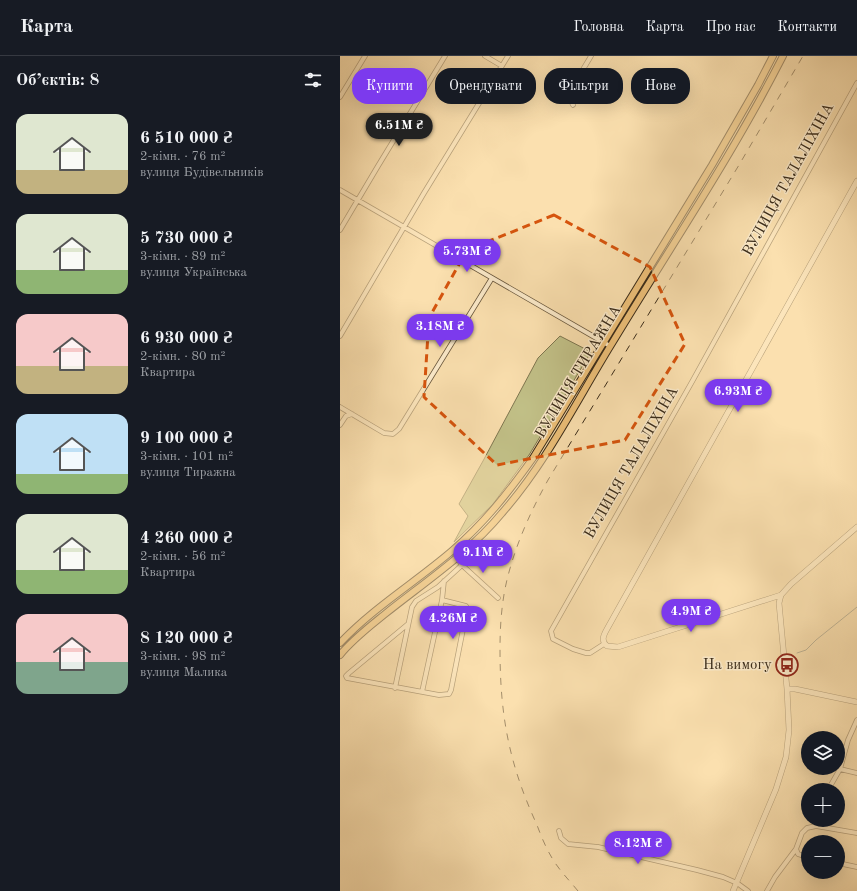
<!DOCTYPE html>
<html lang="uk">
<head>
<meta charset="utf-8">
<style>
	:root { --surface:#171b24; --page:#242831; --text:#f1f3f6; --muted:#9ea1a6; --line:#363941; --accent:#7c3aed }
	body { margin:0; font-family:"Old Standard TT",serif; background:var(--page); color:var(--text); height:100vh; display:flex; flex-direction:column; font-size:15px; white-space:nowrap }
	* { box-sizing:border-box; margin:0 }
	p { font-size:13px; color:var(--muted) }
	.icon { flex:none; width:22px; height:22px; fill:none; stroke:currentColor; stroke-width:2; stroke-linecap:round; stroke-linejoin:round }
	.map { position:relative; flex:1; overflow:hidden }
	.side { display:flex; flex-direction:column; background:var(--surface); width:340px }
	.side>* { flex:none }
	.guide { position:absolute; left:12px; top:12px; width:380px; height:36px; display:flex; gap:8px }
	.tools { position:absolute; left:461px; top:675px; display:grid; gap:8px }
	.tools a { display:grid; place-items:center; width:44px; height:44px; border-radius:50%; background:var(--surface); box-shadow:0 4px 16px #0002; font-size:20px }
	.price { position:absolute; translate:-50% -34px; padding:0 9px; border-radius:14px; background:var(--accent); color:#fff; font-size:13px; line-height:26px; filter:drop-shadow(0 1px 2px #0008) }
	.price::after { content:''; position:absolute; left:50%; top:24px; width:12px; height:9px; margin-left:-6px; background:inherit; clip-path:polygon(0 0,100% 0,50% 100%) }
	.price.active { background:#222; color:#fff }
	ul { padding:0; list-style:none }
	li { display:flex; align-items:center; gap:12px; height:100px; padding:0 16px }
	li span { display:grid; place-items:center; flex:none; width:112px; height:80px; border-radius:12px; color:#555 }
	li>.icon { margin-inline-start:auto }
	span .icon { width:48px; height:48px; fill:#fffc; stroke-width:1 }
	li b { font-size:17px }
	h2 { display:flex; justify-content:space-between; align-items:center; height:48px; padding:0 16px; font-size:17px }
	.pill { padding:0 14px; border-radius:16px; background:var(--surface); box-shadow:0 4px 16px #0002; font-size:14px; line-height:36px }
	.pill.active { background:var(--accent); color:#fff }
	header { display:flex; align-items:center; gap:24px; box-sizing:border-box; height:56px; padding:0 20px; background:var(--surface); border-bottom:1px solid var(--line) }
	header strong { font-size:19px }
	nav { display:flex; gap:22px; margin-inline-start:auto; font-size:14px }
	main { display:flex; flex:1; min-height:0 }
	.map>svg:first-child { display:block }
	.green { fill:#c2c188; stroke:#7e7650 }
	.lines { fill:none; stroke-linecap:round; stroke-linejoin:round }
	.stream { stroke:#7a8178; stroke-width:1 }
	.minor-casing { stroke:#6a583e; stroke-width:5.5 }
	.tertiary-casing { stroke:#6a583e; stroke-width:6 }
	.primary-casing { stroke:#392b19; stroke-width:8 }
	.minor { stroke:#fcebcb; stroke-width:4 }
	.tertiary { stroke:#fcebcb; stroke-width:5 }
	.primary { stroke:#eec078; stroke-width:6 }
	.rail { stroke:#392b19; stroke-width:1; stroke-dasharray:7 7; stroke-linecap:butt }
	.marked { fill:none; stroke:#d6540d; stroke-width:3; stroke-dasharray:8 5; stroke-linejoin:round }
	.labels { text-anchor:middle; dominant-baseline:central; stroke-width:3; stroke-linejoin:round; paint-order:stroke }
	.street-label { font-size:15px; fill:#392b19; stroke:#fcebcb }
	.poi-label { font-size:15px; fill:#392b19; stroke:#fcebcb; text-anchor:end }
</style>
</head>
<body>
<header>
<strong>Карта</strong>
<nav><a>Головна</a><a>Карта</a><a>Про нас</a><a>Контакти</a></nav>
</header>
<main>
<section class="side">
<h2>Об’єктів: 8<svg class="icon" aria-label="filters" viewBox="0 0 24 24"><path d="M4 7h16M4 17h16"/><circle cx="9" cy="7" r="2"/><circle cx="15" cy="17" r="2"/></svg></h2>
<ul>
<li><span style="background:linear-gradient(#dfe7d0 70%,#c2b280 0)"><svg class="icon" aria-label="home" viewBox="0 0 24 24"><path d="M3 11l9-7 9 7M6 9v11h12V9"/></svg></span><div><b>6 510 000 ₴</b><p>2-кімн. · 76 m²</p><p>вулиця Будівельників</p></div></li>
<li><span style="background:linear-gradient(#dfe7d0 70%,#8fb573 0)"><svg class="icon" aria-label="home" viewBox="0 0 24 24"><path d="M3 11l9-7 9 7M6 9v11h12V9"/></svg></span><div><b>5 730 000 ₴</b><p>3-кімн. · 89 m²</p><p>вулиця Українська</p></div></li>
<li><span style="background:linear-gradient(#f6c9c9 65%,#c2b280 0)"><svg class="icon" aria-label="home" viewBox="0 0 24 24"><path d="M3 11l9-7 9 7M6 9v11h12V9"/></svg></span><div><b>6 930 000 ₴</b><p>2-кімн. · 80 m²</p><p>Квартира</p></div></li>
<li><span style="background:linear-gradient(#bfe0f5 75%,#8fb573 0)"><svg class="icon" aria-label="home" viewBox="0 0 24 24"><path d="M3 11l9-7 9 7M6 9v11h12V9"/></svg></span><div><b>9 100 000 ₴</b><p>3-кімн. · 101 m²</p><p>вулиця Тиражна</p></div></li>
<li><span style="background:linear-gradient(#dfe7d0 70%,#8fb573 0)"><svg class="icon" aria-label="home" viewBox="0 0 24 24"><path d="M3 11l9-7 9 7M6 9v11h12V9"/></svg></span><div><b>4 260 000 ₴</b><p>2-кімн. · 56 m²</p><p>Квартира</p></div></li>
<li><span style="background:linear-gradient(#f6c9c9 60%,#7fa58c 0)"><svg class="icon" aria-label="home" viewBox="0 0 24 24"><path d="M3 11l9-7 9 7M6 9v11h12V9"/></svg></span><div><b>8 120 000 ₴</b><p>3-кімн. · 98 m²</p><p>вулиця Малика</p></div></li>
</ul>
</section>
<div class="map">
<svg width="517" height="835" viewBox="0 0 517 835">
	<rect width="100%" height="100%" fill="#fbe0af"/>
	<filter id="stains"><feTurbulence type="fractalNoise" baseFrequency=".005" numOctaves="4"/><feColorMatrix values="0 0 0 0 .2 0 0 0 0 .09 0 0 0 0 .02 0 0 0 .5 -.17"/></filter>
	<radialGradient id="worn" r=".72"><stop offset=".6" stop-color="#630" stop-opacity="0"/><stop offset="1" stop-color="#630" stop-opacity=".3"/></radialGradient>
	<path class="green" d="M220,280L251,296L189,399L153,448L114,486L128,460L119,448L143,405L198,302Z"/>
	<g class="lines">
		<path class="stream" d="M457,597L466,594L476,584L517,551"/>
		<g class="minor-casing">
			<path id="minor" d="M145,0L162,10
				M0,41L25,0
				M233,49C225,38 245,11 251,0
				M0,134L270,290
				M0,174L38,110L105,0
				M0,280L84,137L168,0
				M0,351L44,377L53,378L59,373L152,222
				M0,369L6,360L12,358
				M117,502L122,509L158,542
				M68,568L9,617L6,620L7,622L99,639L109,638L111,634L127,553L126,550L102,544
				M264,588L250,597H246L233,593L213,583L211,575L353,324L517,27
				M55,632L72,551L76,545L98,531L122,509
				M82,636L102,544L104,525
				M500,713L517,717
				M488,734L500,713L508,684L517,664
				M476,770L517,777
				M219,775L221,782L228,788L258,791L357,814L383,821L397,827L408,835
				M456,793L458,798L468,801
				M498,807L517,811
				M427,835L435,821L456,793L462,777L467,772L476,770L475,764"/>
		</g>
		<g class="tertiary-casing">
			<path id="tertiary" d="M517,125L267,573C263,580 261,585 267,590L278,591L441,539L451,528L517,471
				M447,633H455L517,646
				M393,835L436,733L446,701L449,674L447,633L439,547L441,539"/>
		</g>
		<g class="primary-casing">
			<path id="primary" d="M0,587C34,551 76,526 113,494C146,465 168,437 193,402L372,109L418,29L433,0
				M0,599C13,583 29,571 45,558C85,526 129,497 162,457C206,407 236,346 271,289C329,193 392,100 443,0"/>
		</g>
		<use href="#minor" class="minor"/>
		<use href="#tertiary" class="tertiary"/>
		<use href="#primary" class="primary"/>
		<path class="rail" d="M238,835C229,824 219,814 212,802C206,792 201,780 197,769C169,708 160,660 160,593C160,567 162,541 169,516C178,483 192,453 208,424L399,109L463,0"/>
	</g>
	<path d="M0 0H517V835H0ZM214,159L310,211L345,288L285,384L157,409L84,341L89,262L127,194Z" fill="#fbe0af" fill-opacity=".55" fill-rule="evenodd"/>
	<path class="marked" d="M214,159L310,211L345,288L285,384L157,409L84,341L89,262L127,194Z"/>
	<defs>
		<g id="bus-ring" transform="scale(1.15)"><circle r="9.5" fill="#fcebcb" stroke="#8f2418" stroke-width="1.5"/><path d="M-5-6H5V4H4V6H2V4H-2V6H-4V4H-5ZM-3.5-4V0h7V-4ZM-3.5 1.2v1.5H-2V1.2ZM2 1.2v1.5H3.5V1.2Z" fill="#8f2418"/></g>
	</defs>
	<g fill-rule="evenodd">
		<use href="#bus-ring" x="447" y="609"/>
	</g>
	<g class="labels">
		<g class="street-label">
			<text transform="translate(449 124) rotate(-61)">ВУЛИЦЯ ТАЛАЛІХІНА</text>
			<text transform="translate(239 316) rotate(-59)">ВУЛИЦЯ ТИРАЖНА</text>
			<text transform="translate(292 407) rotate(-60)">ВУЛИЦЯ ТАЛАЛІХІНА</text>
		</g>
		<g class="poi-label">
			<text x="432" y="609">На вимогу</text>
		</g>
	</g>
	<rect width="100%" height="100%" filter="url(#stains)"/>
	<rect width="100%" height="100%" fill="url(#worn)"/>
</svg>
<div class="tools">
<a><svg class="icon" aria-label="layers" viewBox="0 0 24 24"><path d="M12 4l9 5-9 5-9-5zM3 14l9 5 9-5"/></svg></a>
<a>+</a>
<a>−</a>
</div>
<b class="price active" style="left:59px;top:91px">6.51M ₴</b>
<b class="price" style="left:127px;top:217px">5.73M ₴</b>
<b class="price" style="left:100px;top:292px">3.18M ₴</b>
<b class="price" style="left:398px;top:357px">6.93M ₴</b>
<b class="price" style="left:143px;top:518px">9.1M ₴</b>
<b class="price" style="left:351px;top:577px">4.9M ₴</b>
<b class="price" style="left:113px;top:584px">4.26M ₴</b>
<b class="price" style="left:298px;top:809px">8.12M ₴</b>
<div class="guide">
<a class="pill active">Купити</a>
<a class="pill">Орендувати</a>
<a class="pill">Фільтри</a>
<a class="pill">Нове</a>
</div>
</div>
</main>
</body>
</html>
